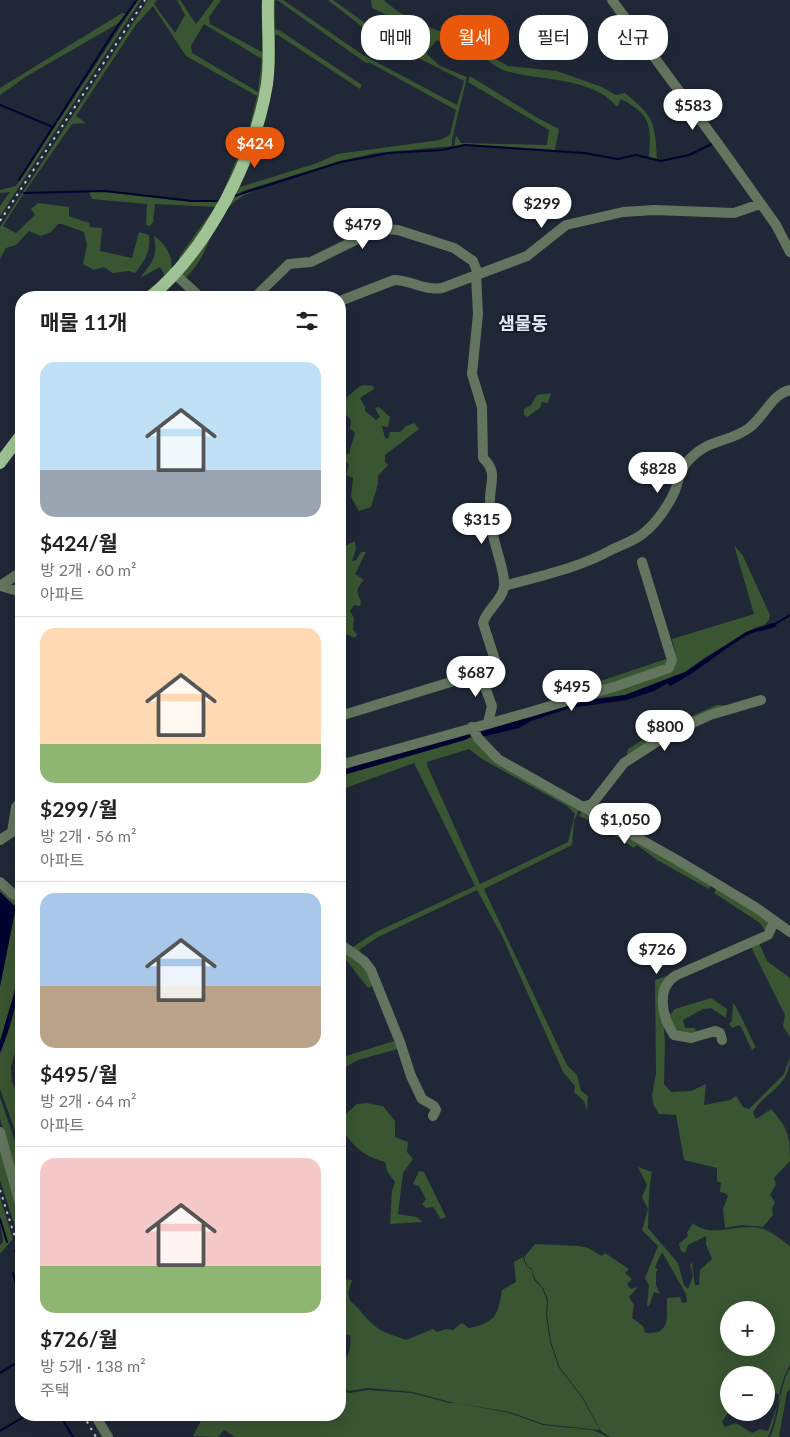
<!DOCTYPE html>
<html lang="ko">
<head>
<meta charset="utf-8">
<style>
	:root { --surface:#fff; --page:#f6f6f6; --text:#222; --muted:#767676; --line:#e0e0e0; --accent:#ea580c }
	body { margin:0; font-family:Lato,"Noto Sans KR",sans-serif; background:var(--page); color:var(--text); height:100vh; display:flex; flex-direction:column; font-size:19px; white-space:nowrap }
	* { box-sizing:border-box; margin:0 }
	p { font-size:16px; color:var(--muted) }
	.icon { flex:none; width:28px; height:28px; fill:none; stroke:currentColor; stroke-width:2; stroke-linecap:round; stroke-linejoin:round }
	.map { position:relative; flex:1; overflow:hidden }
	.sheet { position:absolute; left:15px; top:291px; width:331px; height:1130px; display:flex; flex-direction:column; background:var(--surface); border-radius:20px; box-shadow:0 5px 20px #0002 }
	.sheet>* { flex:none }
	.hud { position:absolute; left:361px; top:15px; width:354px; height:45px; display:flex; gap:10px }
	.controls { position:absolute; left:720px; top:1301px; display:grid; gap:10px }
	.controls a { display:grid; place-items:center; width:55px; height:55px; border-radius:50%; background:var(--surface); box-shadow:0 5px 20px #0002; font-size:25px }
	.price { position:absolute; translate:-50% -42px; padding:0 11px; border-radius:18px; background:#fff; color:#222; font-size:16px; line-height:32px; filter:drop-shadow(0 1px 2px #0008) }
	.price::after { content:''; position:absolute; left:50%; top:30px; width:15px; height:11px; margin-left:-8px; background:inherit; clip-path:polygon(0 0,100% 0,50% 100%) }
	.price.active { background:var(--accent); color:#fff }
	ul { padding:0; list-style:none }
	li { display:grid; align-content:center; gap:10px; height:265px; padding:0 25px }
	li+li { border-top:1px solid var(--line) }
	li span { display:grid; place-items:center; height:155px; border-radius:15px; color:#555 }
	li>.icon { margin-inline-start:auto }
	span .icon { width:90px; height:90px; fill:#fffc; stroke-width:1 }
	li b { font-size:21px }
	h2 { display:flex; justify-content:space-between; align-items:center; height:60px; padding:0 25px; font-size:21px }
	.pill { padding:0 18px; border-radius:20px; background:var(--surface); box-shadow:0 5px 20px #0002; font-size:18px; line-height:45px }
	.pill.active { background:var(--accent); color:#fff }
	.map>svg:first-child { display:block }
	.green { fill:#395531; fill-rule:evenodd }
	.water { fill:#010431 }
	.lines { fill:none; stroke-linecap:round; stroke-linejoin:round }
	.stream { stroke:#010431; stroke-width:2 }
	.minor { stroke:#63755e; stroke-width:10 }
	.major { stroke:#9fc394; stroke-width:12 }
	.rail { stroke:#c4cad4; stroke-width:2; stroke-dasharray:2.5 5; stroke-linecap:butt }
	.labels { text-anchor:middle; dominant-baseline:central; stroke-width:4; stroke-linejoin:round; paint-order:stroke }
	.quarter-label { font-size:18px; font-weight:bold; fill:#e2e7f1; stroke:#161d2b }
</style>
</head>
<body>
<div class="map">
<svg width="790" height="1437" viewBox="0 0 790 1437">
	<rect width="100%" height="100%" fill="#202736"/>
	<path class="green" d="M138,0H141L0,216V206L10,192L0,193V190L16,186Z
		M148,0H157L154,4L175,33L185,15L177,0H180L196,24L214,0H221L209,17L210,24L262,52V10L265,67L253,122L226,194L180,261L179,257L215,207L155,204L153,222L150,226L146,225L147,204L92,199L89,192H105L192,202H219L249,129L257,96L186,56L153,6L135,26L76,116L86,123L72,124L24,193L3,226L16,233L35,215L31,209L38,203L69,207V216L89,223L90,227L102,228L100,251L132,258L139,232L149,235C151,252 145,260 135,273L129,271L113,273L104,267L94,270L83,264L87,245L84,232L62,224H58L51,232L41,236L29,231L16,245L6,248L0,259V227ZM204,24L262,59L258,92L192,53L191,46Z
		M272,0H283L363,55L457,105L464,81L371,34L328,0H333L375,30L419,50L427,45L430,36L372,8L371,0H384C404,20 439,31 466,40L469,54L437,40L426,53L440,66L467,77L452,139V146L376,153L340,161L243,191L234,197L261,188C252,192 240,196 233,203C210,223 210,257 184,279L180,272L183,268L220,217L236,187L263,115L272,69ZM277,0L366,63H370L456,110L450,135L440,140L337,154L317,163L240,187L271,92L275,64V35H278L360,89L362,85L279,30L275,29V1Z
		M122,13L127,14L119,23L27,76L0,95V88Z
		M469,40L485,48L494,58L508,66L557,71L602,87L616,95L625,93C654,117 655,121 657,159L649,157C651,124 651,115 621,99L618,106H616C593,77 538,81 506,71C493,67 485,55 472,52Z
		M470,76L536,117L559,129L555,150L465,144L454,146L456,135L461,143L547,145L549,130L468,82Z
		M154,236C166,244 174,257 171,272L144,297L139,298L165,276L160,267L140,278C153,261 158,257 154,236Z
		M364,385L373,386L374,389L360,398L365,407V411L376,420L380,417L375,408L379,407L390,417L388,427L382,426L385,438L388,439L390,432H400L406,426L414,423L419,429L385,455V462L388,465L378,476V484L371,507L359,511L351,497L353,478L346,475L349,465L345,461L344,455L350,453V449L355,433L350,429L351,421L347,415L340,422V403L360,386Z
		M551,393L548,403L542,402L540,408L527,417L524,415V409L531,405L537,395Z
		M355,541L356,549L352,561L356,560L361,552H366L355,574L364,580C355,590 357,592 361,602L360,606L354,605L350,611L354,618L353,630L357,634L355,638L342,632L340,633V546L343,547Z
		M734,545L743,556L770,615L769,620L764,625L754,628L704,658L685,672L625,695L594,699L476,733L477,729L671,670L677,660L672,639L754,614Z
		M666,659H669L668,666L575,694L574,690Z
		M717,705H733L626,758L628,749L655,732Z
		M471,737L479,746L579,810L574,821L572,845L484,889L567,1065L577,1075L581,1091L588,1096L587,1111L584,1101L574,1092L575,1086L563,1072L503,938L477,890L378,937L359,950L371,967L340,942V938L351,948L376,932L475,886L414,763L340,790V776ZM469,749L482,759L567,806L575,814L568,842L480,884L427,765V762Z
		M581,812L712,884L709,889L657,860L637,845L634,848L597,824L579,816Z
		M0,884L21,901L20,962L14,994L0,1041V986L6,958L13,906L0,892Z
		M717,888L758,913L769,923L767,934L760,923L714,893Z
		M759,943L767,961L790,978V1037L783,1026L785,1015L751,947Z
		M340,947L361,962L374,985L368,988L340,952Z
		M676,973L662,1002L665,1042L664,1084L671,1092L691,1091L706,1084L704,1105L730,1100L736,1096L743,1107L749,1109L784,1074L790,1057C790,1088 764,1091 753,1113L756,1119L771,1109C788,1128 790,1135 790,1161L774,1178L776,1184L770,1195L775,1202L772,1208L773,1215L763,1227L742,1225L725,1228L723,1209L728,1196L725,1193L720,1192L721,1183L717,1181V1168L684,1160L676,1115L659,1114L653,1104L652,1095L656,1074L655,980Z
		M21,981V1048L16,1049L11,1067L12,1082L21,1100V1147L0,1089V1053Z
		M711,998L727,1009L726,1018L711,1008L703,1009L683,1020L685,1028H695L696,1031L686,1035L680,1034L674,1027L670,1015L675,1009Z
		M733,1003C737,1006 751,1039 756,1047L752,1050L741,1027L739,1025L732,1028L729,1024L732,1021Z
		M397,1040L398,1049L358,1060L340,1070V1058Z
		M0,1097L21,1159V1192L0,1119Z
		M366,1103L383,1106L395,1121V1137L408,1142L407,1152L413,1159L403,1173L398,1214L416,1217L423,1222L390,1224L392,1191L395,1182L387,1171L385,1162C361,1155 355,1147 340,1128L341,1118L357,1104Z
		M0,1146L21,1222L16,1230L0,1180Z
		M638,1167L652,1172C648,1191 649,1209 648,1228L678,1263L684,1285L688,1289L693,1276L690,1264L692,1263L695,1285H699L700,1270L712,1259L706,1244V1236L688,1245L685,1253L681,1251L679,1244L688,1236L687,1233L693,1223C712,1240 740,1221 763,1229C772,1232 782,1240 790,1246V1365C777,1386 779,1415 768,1437H610L601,1431L582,1396L560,1368L551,1342L547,1315L548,1300L543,1288L535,1279L532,1269L527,1266L524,1257L535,1244L579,1246L588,1248L602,1256L605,1253L629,1269L625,1273L632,1279L627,1284L631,1289L638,1287L629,1297L634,1305L632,1318L643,1326L645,1333C672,1335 666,1317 667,1298L680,1297L682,1303L687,1302L686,1294L662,1252L655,1267L658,1270L656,1272V1285L660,1294L654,1292L649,1306H647L649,1285L645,1278L658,1246L642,1230L648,1209L642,1197L647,1185ZM729,1310H766V1348H729ZM729,1375H766V1390L781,1395L768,1431L760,1429L752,1433L736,1423L725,1427L722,1422L729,1411V1402L726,1400L729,1395Z
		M419,1171L424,1172L446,1217L441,1219L433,1207L426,1208L422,1204L426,1199L419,1186L413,1184Z
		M0,1197L13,1239L0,1254V1245L3,1242L0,1220L8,1242L0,1217Z
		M523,1257L526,1266L532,1270L534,1280L542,1288L547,1301L546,1315L550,1342L559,1368L581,1396L600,1430L543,1424L510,1412L450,1402L413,1392L368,1388L349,1391L340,1387V1363C349,1359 352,1345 350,1335L340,1334V1279L352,1280L348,1293L350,1301C361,1309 367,1322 379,1329C386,1334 397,1336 406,1340L433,1329L437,1332L446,1329L453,1330L462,1323L469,1328C496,1323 498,1314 502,1290L516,1282L514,1262Z
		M790,1368V1390L787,1392L779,1437H770C780,1417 779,1385 790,1368Z
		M340,1389L349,1393L368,1390L412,1393L449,1403H457L510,1413L543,1425L593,1430L608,1437H235L224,1430L218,1437L193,1436L204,1415H340Z"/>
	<path class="water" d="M773,623L777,626C767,631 755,630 746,636C720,651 698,672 670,686L668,683L654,691L627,700L570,708L531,721L519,728L481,737L476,733L581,701L625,695L685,672L746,632Z
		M470,734L471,737L465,740L340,776V772L362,763Z
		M0,892L16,907L0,986Z
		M21,956C21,989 13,1022 0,1053V1041L14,994Z"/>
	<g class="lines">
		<path class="stream" d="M0,105L53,127
			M19,180L119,24L137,0
			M24,193L105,191L192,201H219
			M234,196L341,162L389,153L442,150L465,145L584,153L618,159L636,155L661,161L689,155L712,144
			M773,625L790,615
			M0,1219L7,1242
			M15,1251L21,1246
			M13,1273L21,1302
			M0,1373L21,1360
			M60,1415L73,1437
			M0,1431L27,1415"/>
		<path class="minor" d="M612,0L719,145L776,225L790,252
			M175,274L201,298
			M254,298L289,264L311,262L372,232L384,229L398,230L454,248L473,261L478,274
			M340,301L394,280C411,280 424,291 442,288L527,256L566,225L623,212L654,210L734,213L760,204
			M0,586L21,572
			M1,586L21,592
			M504,586C540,576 579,568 611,550C623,544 635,541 645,532C656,523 668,506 674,493C679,482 679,471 687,462C709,437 727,444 749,428C764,417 772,394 790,390
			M480,673L492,706L488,723
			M340,716L480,673L496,663L483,623C486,610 502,601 504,587C506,572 492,541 491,523C491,515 490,508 490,500C490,482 498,472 483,458L482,407L472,374L478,314L476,275
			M472,727L478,738L498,759L677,860L755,907L790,932
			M340,765L530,712L617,686L669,668L672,660L642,562
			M583,807L592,804L624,763L667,735L710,715L761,700
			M0,840L12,832L16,807L21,803
			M0,882L13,894L21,898
			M340,944L364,961L371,970L400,1042L411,1076L422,1099L434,1106L436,1110L433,1116
			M722,1040L720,1033L715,1031L691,1038L674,1035C662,1017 655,987 677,975L768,935L774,922
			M0,1132L21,1208
			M95,1415L108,1437"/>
		<path class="major" d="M149,298C207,251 255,158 267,84C271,56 267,28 268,0
			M0,463L21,435"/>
		<path class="rail" d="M0,221L145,0
			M0,1190L21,1256
			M83,1415L96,1437"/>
	</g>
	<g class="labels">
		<g class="quarter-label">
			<text x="523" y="323">샘물동</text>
		</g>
	</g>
</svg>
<div class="controls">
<a>+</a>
<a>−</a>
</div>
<b class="price" style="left:693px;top:131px">$583</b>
<b class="price active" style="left:255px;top:169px">$424</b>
<b class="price" style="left:542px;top:229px">$299</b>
<b class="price" style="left:363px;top:250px">$479</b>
<b class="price" style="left:658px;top:494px">$828</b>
<b class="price" style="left:482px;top:545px">$315</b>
<b class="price" style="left:476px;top:698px">$687</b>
<b class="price" style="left:572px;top:712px">$495</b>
<b class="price" style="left:665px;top:752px">$800</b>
<b class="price" style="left:625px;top:845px">$1,050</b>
<b class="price" style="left:657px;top:975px">$726</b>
<div class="hud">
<a class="pill">매매</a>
<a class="pill active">월세</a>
<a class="pill">필터</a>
<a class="pill">신규</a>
</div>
<section class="sheet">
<h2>매물 11개<svg class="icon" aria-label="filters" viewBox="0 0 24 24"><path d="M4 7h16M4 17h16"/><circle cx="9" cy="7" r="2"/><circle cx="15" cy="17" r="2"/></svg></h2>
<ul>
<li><span style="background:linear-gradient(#bfe0f5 70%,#9aa5b1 0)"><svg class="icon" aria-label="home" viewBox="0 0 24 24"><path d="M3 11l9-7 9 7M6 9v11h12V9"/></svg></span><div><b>$424/월</b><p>방 2개 · 60 m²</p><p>아파트</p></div></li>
<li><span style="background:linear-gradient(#ffd9b3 75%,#8fb573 0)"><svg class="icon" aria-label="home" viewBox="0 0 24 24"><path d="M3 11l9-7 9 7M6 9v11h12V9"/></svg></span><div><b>$299/월</b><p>방 2개 · 56 m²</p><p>아파트</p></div></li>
<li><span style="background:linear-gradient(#a9c7e8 60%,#b9a48a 0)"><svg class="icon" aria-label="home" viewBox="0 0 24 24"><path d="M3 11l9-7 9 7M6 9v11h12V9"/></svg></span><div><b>$495/월</b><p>방 2개 · 64 m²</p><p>아파트</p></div></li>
<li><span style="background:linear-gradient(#f6c9c9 70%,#8fb573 0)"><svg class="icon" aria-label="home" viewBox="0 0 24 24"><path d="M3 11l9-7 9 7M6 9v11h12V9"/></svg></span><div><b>$726/월</b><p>방 5개 · 138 m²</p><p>주택</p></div></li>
</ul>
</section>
</div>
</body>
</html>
